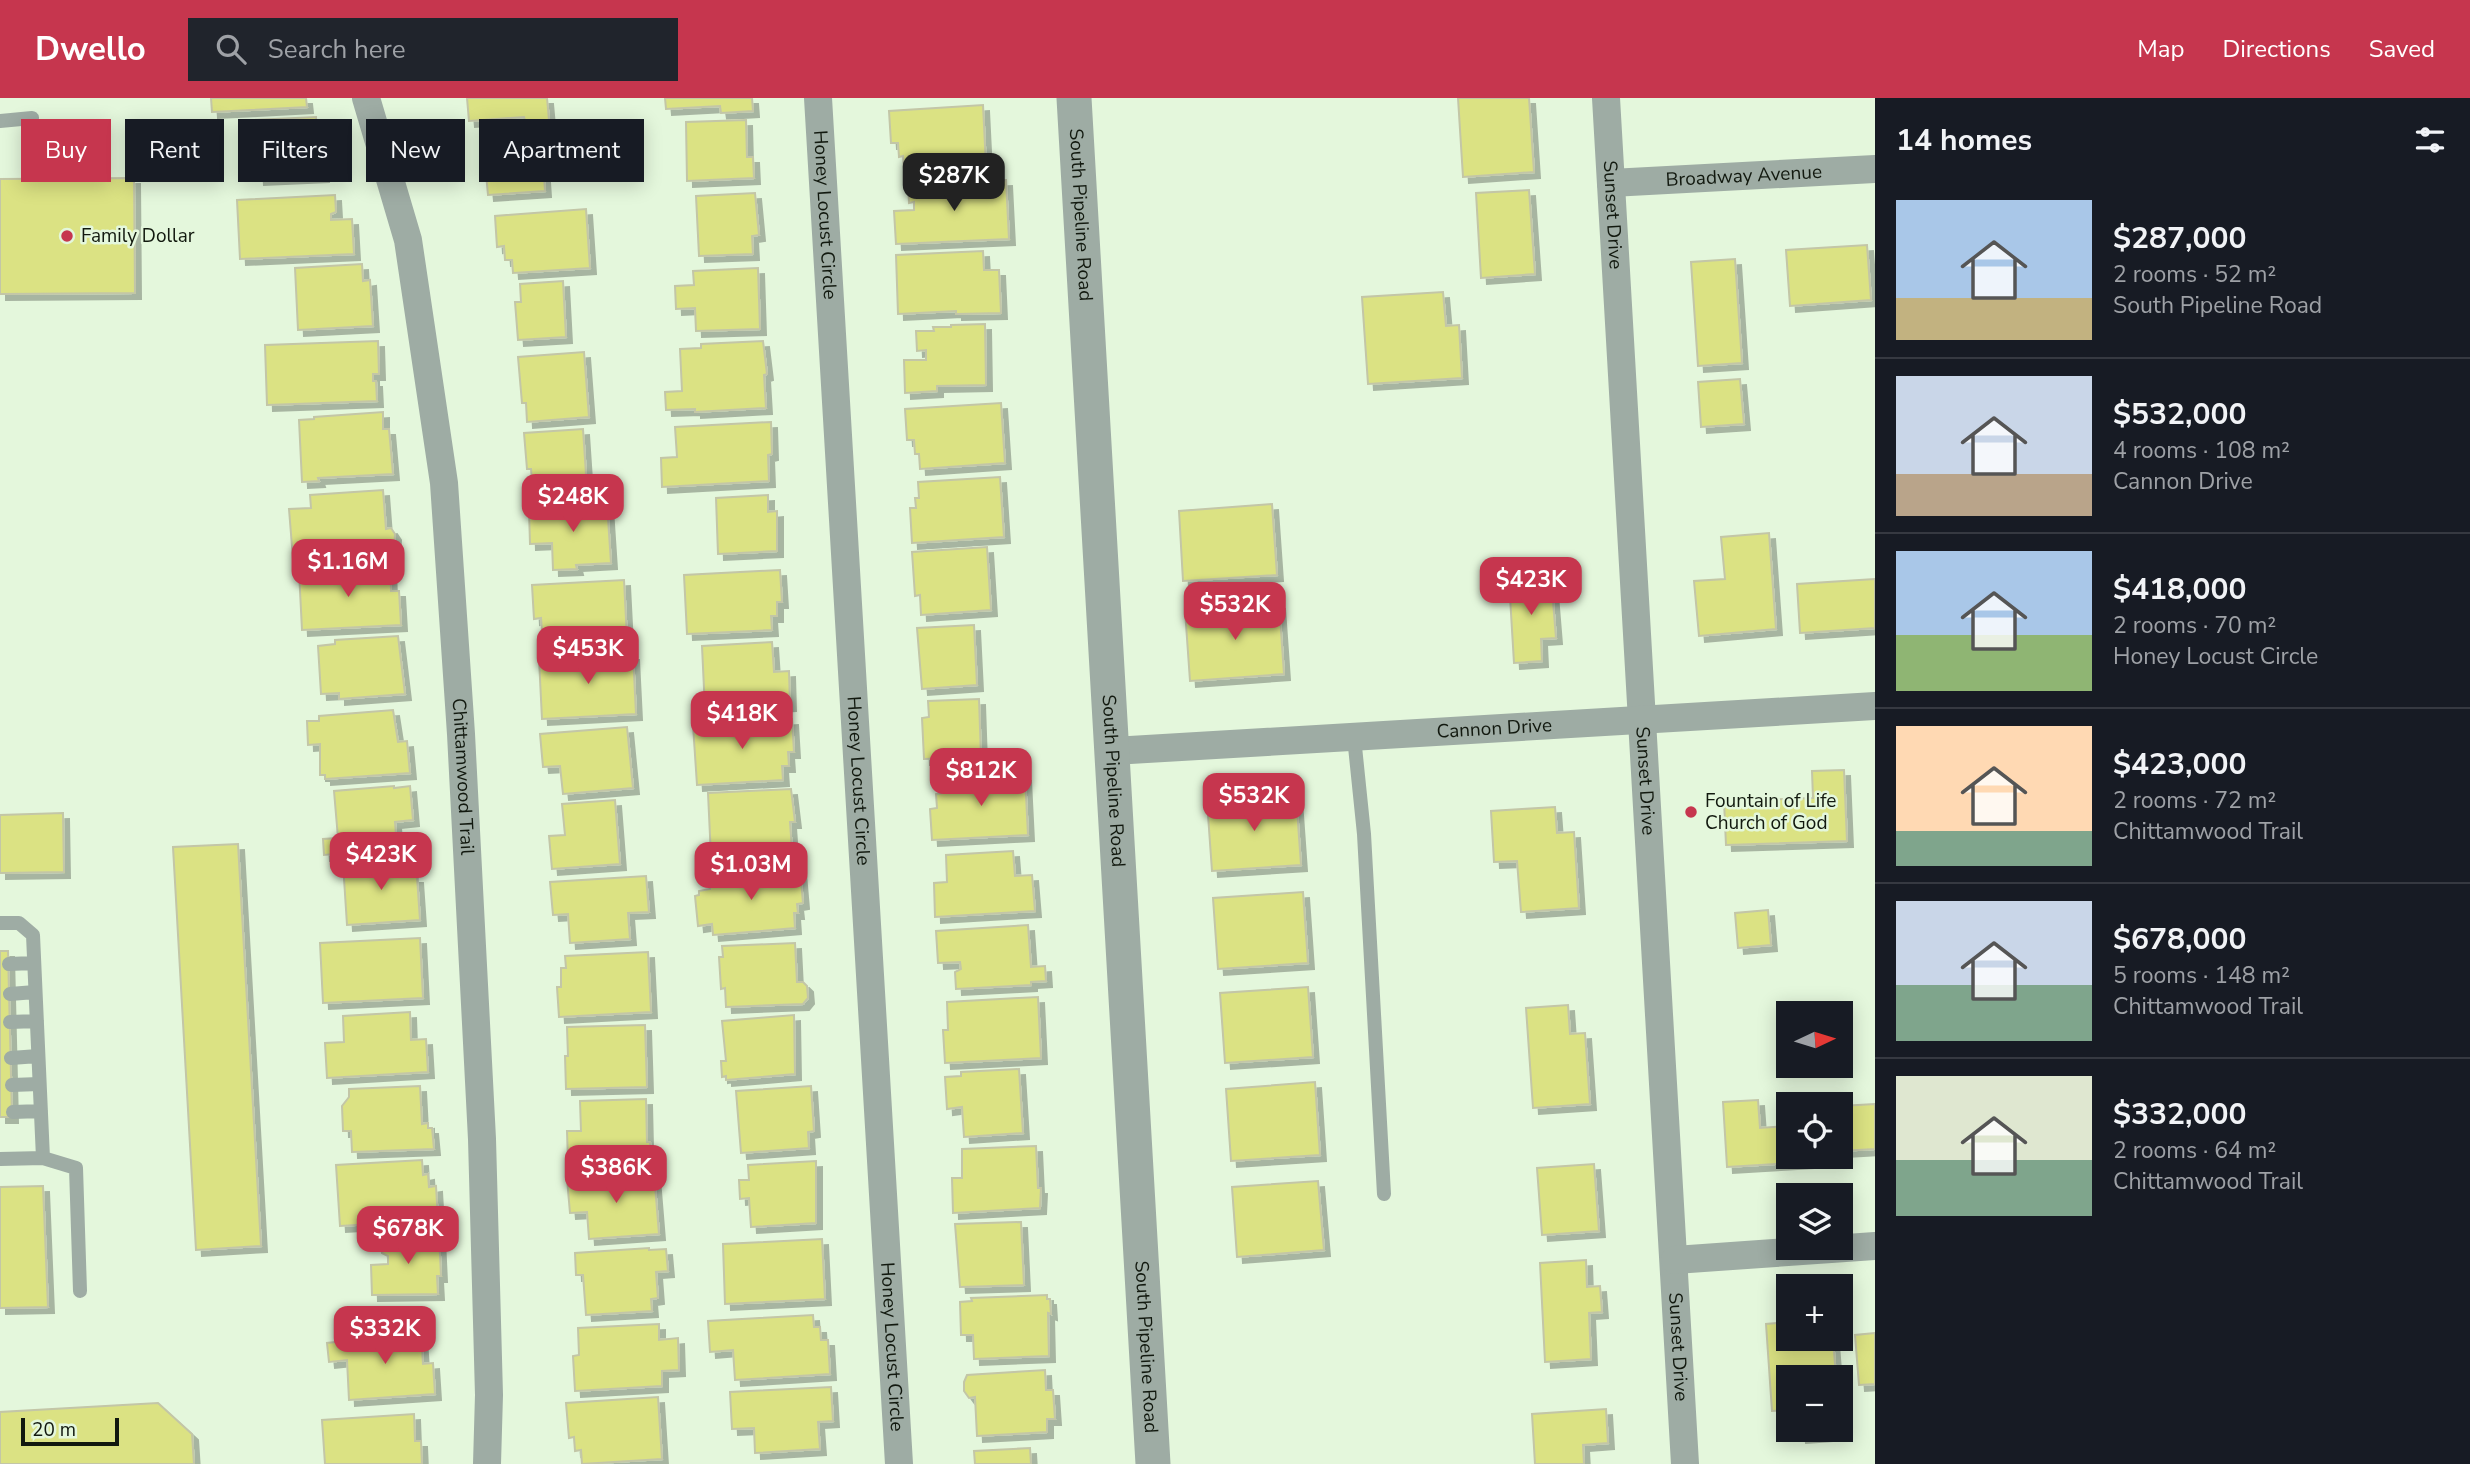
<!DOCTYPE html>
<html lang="en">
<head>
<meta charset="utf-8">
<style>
	:root { --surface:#171b24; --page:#20242c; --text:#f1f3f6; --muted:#9ea1a6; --line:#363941; --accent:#c6364e }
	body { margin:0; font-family:"Nunito Sans",sans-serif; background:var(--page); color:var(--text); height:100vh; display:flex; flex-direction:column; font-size:26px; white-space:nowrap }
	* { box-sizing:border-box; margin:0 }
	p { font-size:23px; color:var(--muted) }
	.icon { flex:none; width:38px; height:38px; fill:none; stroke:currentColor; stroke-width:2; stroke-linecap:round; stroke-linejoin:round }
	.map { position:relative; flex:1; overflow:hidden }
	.side { display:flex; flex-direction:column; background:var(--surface); width:595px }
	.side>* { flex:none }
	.banner { position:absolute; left:21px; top:21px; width:665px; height:63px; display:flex; gap:14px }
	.needle { width:46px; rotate:86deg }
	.fabs { position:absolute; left:1776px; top:903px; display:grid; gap:14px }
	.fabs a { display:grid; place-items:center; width:77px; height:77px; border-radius:0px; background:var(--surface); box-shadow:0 4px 18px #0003; font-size:35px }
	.scale { position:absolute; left:21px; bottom:18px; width:98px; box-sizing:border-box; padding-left:7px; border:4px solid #12190f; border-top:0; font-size:19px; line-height:24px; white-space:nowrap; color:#12190f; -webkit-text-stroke:5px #e4f7dc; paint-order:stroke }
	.price { position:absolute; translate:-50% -60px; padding:0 16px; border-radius:14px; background:var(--accent); color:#fff; font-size:23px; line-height:46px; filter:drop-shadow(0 2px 4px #0008) }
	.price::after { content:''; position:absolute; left:50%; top:42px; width:21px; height:16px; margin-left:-10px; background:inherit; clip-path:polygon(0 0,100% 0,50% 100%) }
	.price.on { background:#222; color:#fff }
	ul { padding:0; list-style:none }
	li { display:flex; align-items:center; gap:21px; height:175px; padding:0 21px }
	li+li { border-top:2px solid var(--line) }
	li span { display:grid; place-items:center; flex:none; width:196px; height:140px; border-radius:0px; color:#555 }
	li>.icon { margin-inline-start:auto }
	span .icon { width:84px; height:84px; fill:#fffc; stroke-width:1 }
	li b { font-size:30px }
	h2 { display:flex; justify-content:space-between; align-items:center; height:84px; padding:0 21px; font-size:30px }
	.chip { padding:0 24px; border-radius:0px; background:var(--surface); box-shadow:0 4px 18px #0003; font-size:24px; line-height:63px }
	.chip.on { background:var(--accent); color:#fff }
	header { display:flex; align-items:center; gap:42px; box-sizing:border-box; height:98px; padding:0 35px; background:var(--accent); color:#fff }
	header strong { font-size:33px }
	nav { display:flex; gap:38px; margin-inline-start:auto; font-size:24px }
	.search { width:490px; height:63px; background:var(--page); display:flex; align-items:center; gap:18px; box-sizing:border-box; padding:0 24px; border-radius:0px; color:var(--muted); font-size:26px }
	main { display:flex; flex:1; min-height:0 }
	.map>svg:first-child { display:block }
	.building { fill:#dbe283; stroke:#c3c6a7; stroke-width:2; filter:url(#shadow) }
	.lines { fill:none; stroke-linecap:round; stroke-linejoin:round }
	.service { stroke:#9eaca4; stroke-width:14 }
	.minor { stroke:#9eaca4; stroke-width:28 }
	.tertiary { stroke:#9eaca4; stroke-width:35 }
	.poi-dot { fill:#c6364e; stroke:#e4f7dc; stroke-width:2.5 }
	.labels { text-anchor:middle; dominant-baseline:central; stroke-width:5; stroke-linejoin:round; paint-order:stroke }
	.street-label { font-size:19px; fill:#12190f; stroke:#e4f7dc }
	.poi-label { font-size:19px; fill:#12190f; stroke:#e4f7dc; text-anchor:start }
</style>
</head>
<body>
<header>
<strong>Dwello</strong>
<div class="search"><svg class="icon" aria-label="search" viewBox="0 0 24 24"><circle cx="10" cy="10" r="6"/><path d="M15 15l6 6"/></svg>Search here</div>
<nav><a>Map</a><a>Directions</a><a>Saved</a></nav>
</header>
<main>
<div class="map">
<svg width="1875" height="1366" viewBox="0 0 1875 1366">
	<defs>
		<filter id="shadow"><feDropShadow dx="6" dy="6" stdDeviation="0" flood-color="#0004"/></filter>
	</defs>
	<rect width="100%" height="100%" fill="#e4f7dc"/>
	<path class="building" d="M211,0H306L307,9L212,14Z
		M467,0H547L549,22L525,23L524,19L469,23Z
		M665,0H752L753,13L721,15L720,8L666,11Z
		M1458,0H1529L1534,74L1463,79Z
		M983,7L986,68L904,72L903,58L899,59L898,45H891L889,13Z
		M316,19L318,57H322L323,78L258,81L254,22Z
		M746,22L747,59H753L754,80L687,83L686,24Z
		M541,34L545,93L488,97L485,65L490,64L488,38Z
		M134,80L135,195L0,196V81Z
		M1006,82L1009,141L896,146L894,113L914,112V104L909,105L908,86Z
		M1529,92L1535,176L1481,180L1476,95Z
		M755,95L759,137L752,138L753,156L699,158L696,98Z
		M335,97L336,114L331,116V122L352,121L354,156L240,161L237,102Z
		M586,111L590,170L513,175L512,162H505L504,148L497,149L495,118Z
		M1867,147L1871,202L1790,208L1786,152Z
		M983,153L984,172H999L1001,215L956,216V213L898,216L896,157Z
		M1735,161L1742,265L1698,268L1691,164Z
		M362,166L363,183L370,182L373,228L298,232L295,170Z
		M758,170L760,231L696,233L695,210L676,211L675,188L694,187L693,173Z
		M563,183L566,239L518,242L515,204H521L520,186Z
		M1443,194L1446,228L1459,227L1462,280L1368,286L1362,199Z
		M985,226L986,287L937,288V293L905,295L904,262H926V252L917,253L916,233H934L933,229H951V227Z
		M378,243L379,276H373V283H376L377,303L267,307L265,247Z
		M763,243L767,276L764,277L766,310L695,314V311L666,312L665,294L682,293L680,251L701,250V246Z
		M584,254L589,319L527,324L526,305H522L518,259Z
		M1740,281L1744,326L1701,329L1698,284Z
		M1001,305L1005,365L920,371L919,356H915L914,342H907L905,311Z
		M383,314V331H389L393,376L318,380L319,383L302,384L299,322L314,321V319Z
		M771,324L772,356L768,357L769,383L662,389L661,360L677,359L675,329Z
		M583,331L587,391L533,395L531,371H527L524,335Z
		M1000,379L1004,439L912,445L910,410H916L915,400H919L918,384Z
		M383,392L386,431L391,430L395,436L394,453L293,461L289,411L311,410L310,397Z
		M768,397V414L777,413V453L718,456L716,400Z
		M607,405L611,465L576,467L577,471L553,472L552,445L530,446L529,412H552V407Z
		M1272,406L1277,477L1183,483L1179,413Z
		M1769,435L1776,531L1699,538L1694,483L1725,481L1721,439Z
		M987,449L991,512L921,517L920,497L915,498L912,454Z
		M390,468L391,493H399L401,527L302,532L299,473Z
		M780,472L782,504H777V518H771L772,532L687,536L684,477Z
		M1551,479L1556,540L1541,541L1542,563L1514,565L1509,482Z
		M1875,481V530L1800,535L1797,486Z
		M624,482L627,541L549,546L548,532L542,533L541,520L534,521L532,487Z
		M1279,505L1284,576L1190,583L1185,512Z
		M974,527L977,587L922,591L917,530Z
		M398,538L405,596L339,601V595L321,596L318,548L335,546V542Z
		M772,544L774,574L789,573L790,607L705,612L702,548Z
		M633,556L636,616L542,621L539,561Z
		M979,601L981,659L924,661L922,620L929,619L928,603Z
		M393,612L398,644L407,643L410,675L325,681V677H320V646L308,647L307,623H319V618Z
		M792,621L794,654H788L789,668H782L783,682L697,687L693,627Z
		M627,629L633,690L563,696L560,668L543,669L540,636Z
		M1844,672L1847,743L1726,747L1724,703L1813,700L1812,673Z
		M1025,677L1028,737L932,742L930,711L937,710L936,696L944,695L943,681Z
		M394,688V690L410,688L413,722L395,724L397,750L324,757L323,741L338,740L334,693Z
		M791,691L795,724H790L792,752L724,755V759H711L708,695Z
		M1296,697L1301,767L1212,773L1207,703Z
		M615,702L620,766L552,771L549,738L565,737L562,706Z
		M1555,709L1557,735L1574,734L1579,810L1521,814L1517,763L1494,764L1491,713Z
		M63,715L64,774L0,775V717Z
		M238,746L261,1148L196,1152L173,749Z
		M1013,753L1015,778L1032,777L1035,813L935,819L934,785L947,784L946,757Z
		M411,760L412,779H417L420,822L347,827L343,765Z
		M800,770L803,805L797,806L798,815H794L795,830L713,837L712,826L698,828L695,798L699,797V793L710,791L709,778Z
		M646,778L649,814L628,815L630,841L570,845L568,816L553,817L550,784Z
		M1303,794L1308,865L1218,871L1213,800Z
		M1768,812L1771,847L1738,850L1735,815Z
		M1028,827L1031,869L1045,868L1046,883L1031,884V887L956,891L955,874L961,871L960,864L938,865L936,833Z
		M420,840L423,900L323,905L320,845Z
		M795,845L797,884H803L807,888L808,900L803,906L726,909L725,890L721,891L719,859H723L722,848Z
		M0,853H8L12,1019H0Z
		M648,854L651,914L559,919L557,889H561V870H566L565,858Z
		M1308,889L1313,959L1225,965L1220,895Z
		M1038,899L1041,960L945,965L943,932H948L947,904Z
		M1568,907L1570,936L1585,935L1590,1006L1533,1010L1526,910Z
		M410,914L411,942L426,941L428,974L327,980L325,945L344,944L343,918Z
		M794,917L795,976L726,982V978L722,979L721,963H726L722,923Z
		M645,927L647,989L566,991L565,958H568L567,929Z
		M1019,971L1023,1035L964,1039L962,1009L947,1011L945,979L961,978V974Z
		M1315,984L1320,1057L1231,1063L1226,991Z
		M420,988L422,1026L428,1025V1030H432L434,1051L352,1054L351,1033H343L342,1008L349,999V991Z
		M811,988L814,1033L808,1034L809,1050L741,1055L736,993Z
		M646,1001L647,1044H650L651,1058H647V1062L568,1064L567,1033H581L580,1003Z
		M1758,1002L1760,1030L1788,1028V1059H1824V1063L1727,1069L1723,1004Z
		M1875,1006V1051L1841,1053V1008Z
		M1036,1048L1038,1090H1041L1040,1110L953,1115L952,1080H962V1051Z
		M422,1062L423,1077L428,1076L429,1089L436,1088L438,1122L340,1128L336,1067Z
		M816,1063V1125L751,1129L749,1100L740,1101L739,1082H749L748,1067Z
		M1594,1066L1599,1133L1542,1137L1537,1070Z
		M654,1075L659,1136L589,1141L587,1114L570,1115L567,1081Z
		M1318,1083L1324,1152L1237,1159L1232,1089Z
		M43,1088L48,1209L0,1210V1089Z
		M1021,1124L1024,1187L960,1189L955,1126Z
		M439,1136L441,1178H437L438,1196L372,1197L371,1167L388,1166V1158L382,1155L381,1139Z
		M822,1141L825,1201L725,1206L723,1146Z
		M649,1150V1152L666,1151L668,1173L656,1174L658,1200L651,1201L652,1213L586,1217L583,1177H576L575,1155Z
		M1586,1162L1587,1189L1600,1188L1602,1214L1589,1215L1591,1261L1545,1264L1540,1165Z
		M1047,1197V1201H1050L1051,1216L1048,1215L1049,1258L974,1261L973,1237H961L960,1204L972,1203L971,1200Z
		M813,1217L814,1229H820L821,1242H828L830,1276L735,1282L733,1252L710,1254L708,1223Z
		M1788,1224V1241H1833L1836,1279H1788V1312L1772,1313L1766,1226Z
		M659,1226V1242L678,1240L679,1272L662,1273V1288L575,1293L573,1258L579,1257L578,1230Z
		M421,1235L423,1266L433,1265L435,1296L349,1302L347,1262L329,1264L327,1245L345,1243L344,1241Z
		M1875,1235V1286L1859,1287L1855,1237Z
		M1045,1272L1046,1292H1053L1055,1321H1047V1334L977,1338L975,1299L969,1300L964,1293V1284L967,1277Z
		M831,1289L833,1323L818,1324L820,1351L755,1355L754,1330L732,1331L730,1294Z
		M658,1299L662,1361L582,1366L581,1352L575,1353L574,1339L569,1340L566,1305Z
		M158,1305L192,1336L194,1366H0V1314Z
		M1606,1311L1608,1345L1583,1347L1584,1366H1535L1532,1316Z
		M414,1316L415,1343H421L422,1366H325L322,1322Z
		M1799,1332H1839L1840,1336L1800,1339Z
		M1030,1350L1031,1366H975L974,1353Z"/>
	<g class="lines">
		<path class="service" d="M0,23L32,20
			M1354,639L1364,736L1384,1096
			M0,825H19L33,837L43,1060L0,1061
			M9,866L34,865
			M10,896L35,894
			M10,924L37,923
			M11,960L38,958
			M12,987L39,986
			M13,1014L41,1013
			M43,1060L76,1070L80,1193"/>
		<g class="minor">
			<path id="s1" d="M366,0L408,142L444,385L461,636L482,1041L489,1297L487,1366"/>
			<path id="s2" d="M818,0L899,1366"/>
			<path id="s3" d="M1606,0L1685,1366"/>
			<path id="s4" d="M1611,85L1875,71"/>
			<path id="s5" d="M1113,653L1875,608"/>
			<path d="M1675,1162L1875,1148"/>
		</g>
		<path class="tertiary" id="s6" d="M1074,0L1153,1366"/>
	</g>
	<g class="poi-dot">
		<circle cx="67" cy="138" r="7"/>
		<circle cx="1691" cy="714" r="7"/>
	</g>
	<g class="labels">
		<g class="street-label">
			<text stroke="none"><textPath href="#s4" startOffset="133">Broadway Avenue</textPath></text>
			<text stroke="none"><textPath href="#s2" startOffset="117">Honey Locust Circle</textPath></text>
			<text stroke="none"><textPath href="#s6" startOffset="117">South Pipeline Road</textPath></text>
			<text stroke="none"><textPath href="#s3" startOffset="117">Sunset Drive</textPath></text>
			<text stroke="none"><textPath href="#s5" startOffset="382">Cannon Drive</textPath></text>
			<text stroke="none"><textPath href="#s1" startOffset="688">Chittamwood Trail</textPath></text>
			<text stroke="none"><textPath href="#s2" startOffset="684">Honey Locust Circle</textPath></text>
			<text stroke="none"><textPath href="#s6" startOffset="684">South Pipeline Road</textPath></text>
			<text stroke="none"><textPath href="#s3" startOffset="684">Sunset Drive</textPath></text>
			<text stroke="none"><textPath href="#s2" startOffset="1251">Honey Locust Circle</textPath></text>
			<text stroke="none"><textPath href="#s6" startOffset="1251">South Pipeline Road</textPath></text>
			<text stroke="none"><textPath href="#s3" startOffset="1251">Sunset Drive</textPath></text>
		</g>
		<g class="poi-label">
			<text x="81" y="138">Family Dollar</text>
			<text x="1705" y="703">Fountain of Life<tspan x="1705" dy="22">Church of God</tspan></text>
		</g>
	</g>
</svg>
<div class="fabs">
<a><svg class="needle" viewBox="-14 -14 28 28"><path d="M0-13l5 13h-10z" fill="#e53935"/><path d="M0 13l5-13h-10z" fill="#9ea1a6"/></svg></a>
<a><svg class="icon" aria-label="locate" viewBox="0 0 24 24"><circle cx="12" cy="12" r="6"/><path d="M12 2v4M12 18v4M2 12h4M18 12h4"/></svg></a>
<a><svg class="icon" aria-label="layers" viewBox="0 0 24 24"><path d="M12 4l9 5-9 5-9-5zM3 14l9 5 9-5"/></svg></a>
<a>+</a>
<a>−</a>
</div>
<div class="scale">20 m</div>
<b class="price on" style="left:954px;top:115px">$287K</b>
<b class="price" style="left:573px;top:436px">$248K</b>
<b class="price" style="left:348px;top:501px">$1.16M</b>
<b class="price" style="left:1531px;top:519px">$423K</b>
<b class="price" style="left:1235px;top:544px">$532K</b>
<b class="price" style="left:588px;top:588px">$453K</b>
<b class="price" style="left:742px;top:653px">$418K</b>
<b class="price" style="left:981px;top:710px">$812K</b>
<b class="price" style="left:1254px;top:735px">$532K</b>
<b class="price" style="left:381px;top:794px">$423K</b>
<b class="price" style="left:751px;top:804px">$1.03M</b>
<b class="price" style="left:616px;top:1107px">$386K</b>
<b class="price" style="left:408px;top:1168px">$678K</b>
<b class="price" style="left:385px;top:1268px">$332K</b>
<div class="banner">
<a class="chip on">Buy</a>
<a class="chip">Rent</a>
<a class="chip">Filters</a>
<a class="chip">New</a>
<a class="chip">Apartment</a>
</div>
</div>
<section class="side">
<h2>14 homes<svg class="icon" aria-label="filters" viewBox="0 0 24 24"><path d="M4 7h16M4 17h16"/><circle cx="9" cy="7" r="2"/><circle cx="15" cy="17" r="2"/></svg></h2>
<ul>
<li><span style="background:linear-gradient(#a9c7e8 70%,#c2b280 0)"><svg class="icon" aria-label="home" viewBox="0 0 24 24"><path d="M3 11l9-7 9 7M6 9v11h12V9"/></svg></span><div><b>$287,000</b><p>2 rooms · 52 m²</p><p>South Pipeline Road</p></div></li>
<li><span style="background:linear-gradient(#c9d6e8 70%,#b9a48a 0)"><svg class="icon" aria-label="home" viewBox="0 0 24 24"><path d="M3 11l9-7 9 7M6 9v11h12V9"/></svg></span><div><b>$532,000</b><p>4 rooms · 108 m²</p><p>Cannon Drive</p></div></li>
<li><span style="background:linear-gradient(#a9c7e8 60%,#8fb573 0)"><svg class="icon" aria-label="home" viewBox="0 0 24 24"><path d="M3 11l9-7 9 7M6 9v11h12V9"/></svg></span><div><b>$418,000</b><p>2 rooms · 70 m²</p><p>Honey Locust Circle</p></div></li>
<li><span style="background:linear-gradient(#ffd9b3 75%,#7fa58c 0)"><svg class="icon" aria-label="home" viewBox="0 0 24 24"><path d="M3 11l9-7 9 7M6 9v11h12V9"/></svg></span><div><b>$423,000</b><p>2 rooms · 72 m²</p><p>Chittamwood Trail</p></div></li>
<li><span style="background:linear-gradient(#c9d6e8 60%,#7fa58c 0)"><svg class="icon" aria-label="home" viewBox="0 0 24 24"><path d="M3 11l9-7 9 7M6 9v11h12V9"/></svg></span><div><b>$678,000</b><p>5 rooms · 148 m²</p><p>Chittamwood Trail</p></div></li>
<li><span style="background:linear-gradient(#dfe7d0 60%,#7fa58c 0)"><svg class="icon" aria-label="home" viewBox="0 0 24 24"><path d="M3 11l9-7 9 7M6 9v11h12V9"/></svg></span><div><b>$332,000</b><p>2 rooms · 64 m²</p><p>Chittamwood Trail</p></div></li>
</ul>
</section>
</main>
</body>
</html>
